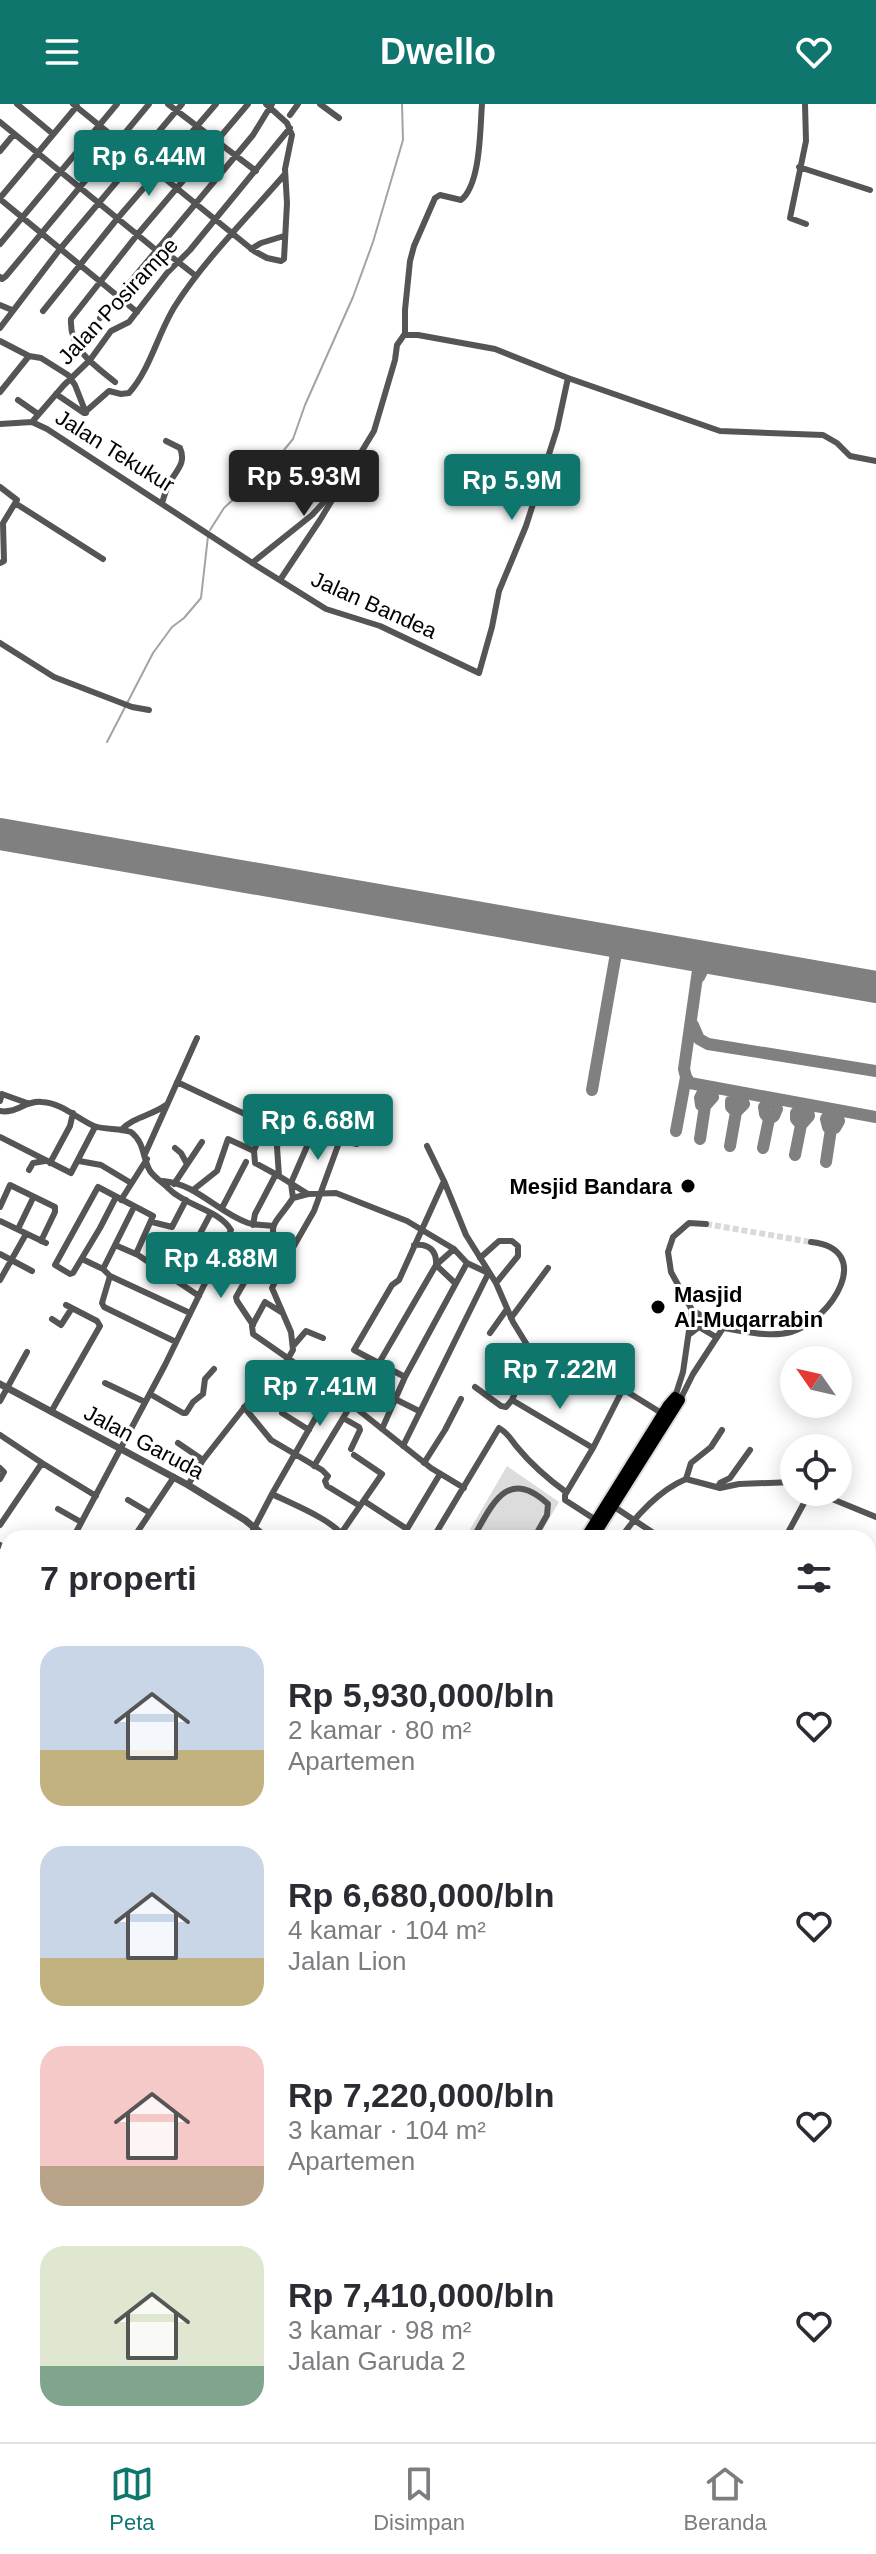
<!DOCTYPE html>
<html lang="id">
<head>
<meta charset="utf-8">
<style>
	:root { --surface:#fff; --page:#f7f7f7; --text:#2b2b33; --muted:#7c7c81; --line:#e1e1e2; --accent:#0f766e }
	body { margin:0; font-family:Helvetica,sans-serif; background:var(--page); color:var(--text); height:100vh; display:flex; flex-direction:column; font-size:30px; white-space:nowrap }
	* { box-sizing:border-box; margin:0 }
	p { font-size:26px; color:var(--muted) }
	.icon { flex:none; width:44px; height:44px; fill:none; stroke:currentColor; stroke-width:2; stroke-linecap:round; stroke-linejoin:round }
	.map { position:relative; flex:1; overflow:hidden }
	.details { position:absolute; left:0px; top:1426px; width:876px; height:912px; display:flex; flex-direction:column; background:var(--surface); border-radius:24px 24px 0 0; box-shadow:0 4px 20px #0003 }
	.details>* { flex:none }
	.needle { width:52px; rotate:304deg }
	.buttons { position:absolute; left:780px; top:1242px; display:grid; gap:16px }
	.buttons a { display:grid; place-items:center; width:72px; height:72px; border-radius:50%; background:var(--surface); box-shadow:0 4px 20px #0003; font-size:40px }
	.price { position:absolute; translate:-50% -68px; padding:0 18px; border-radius:8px; background:var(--accent); color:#fff; font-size:26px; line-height:52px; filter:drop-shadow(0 2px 4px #0008) }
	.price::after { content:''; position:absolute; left:50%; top:48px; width:24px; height:18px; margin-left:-12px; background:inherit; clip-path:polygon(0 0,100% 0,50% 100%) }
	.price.current { background:#222; color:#fff }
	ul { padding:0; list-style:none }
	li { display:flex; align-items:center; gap:24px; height:200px; padding:0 40px }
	li span { display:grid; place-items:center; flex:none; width:224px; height:160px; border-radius:24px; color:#555 }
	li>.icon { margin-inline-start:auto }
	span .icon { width:96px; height:96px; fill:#fffc; stroke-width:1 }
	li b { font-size:34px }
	h2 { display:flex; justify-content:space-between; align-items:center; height:96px; padding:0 40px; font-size:34px }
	header { display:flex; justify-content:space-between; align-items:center; height:104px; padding:0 40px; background:var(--accent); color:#fff; font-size:36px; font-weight:800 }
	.tab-bar { display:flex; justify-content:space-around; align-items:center; height:112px; border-top:2px solid var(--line); background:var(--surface); font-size:22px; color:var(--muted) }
	.tab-bar a { display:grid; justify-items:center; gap:4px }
	.tab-bar .current { color:var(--accent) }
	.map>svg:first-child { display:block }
	.green { fill:#dcdcdc }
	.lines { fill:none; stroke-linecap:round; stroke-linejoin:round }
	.stream { stroke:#a3a3a3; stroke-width:2 }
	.taxiway { stroke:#808080; stroke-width:12 }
	.runway { stroke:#808080; stroke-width:32 }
	.minor-tunnel { stroke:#d9d9d9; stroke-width:6; stroke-dasharray:6 3; stroke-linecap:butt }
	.primary-casing { stroke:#dbdbdb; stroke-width:13 }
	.trunk-casing { stroke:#dbdbdb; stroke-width:14 }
	.minor { stroke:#555; stroke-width:6 }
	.tertiary { stroke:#555; stroke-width:7 }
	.secondary { stroke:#222; stroke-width:8 }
	.primary { stroke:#000; stroke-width:9 }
	.trunk { stroke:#000; stroke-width:10 }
	.poi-dot { fill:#000; stroke:#fff; stroke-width:3 }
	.labels { text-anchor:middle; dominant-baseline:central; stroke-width:6; stroke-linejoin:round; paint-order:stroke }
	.street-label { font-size:22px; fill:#000; stroke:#fff }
	.poi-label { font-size:22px; font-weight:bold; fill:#000; stroke:#fff; text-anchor:end }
</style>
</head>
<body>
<header><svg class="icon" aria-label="menu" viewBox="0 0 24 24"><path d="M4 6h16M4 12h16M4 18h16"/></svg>Dwello<svg class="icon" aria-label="heart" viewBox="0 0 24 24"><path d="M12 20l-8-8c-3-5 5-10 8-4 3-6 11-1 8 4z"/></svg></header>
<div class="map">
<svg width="876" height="2338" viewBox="0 0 876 2338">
	<rect width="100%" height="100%" fill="#fff"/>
	<path class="green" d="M507,1362L559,1398L538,1434H465Z"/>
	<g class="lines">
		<path class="stream" d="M210,426L224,404L252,378L278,364L284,346L293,335L305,301L353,193L373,138L403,36L402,0
			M107,638L153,549L172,523L184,514L201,494L208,432"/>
		<path class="taxiway" d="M683,849L695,858L698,866L684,965L686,973L690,979L876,1013
			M699,873L705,861L717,855
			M693,921L699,935L708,940L876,967
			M592,986L618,838
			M676,1027L686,973
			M700,1035L705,1002L713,993L709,983L704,986L700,994L701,1001L705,1002
			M730,1042L736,1008L731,1003V997L739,989L744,1000L736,1008
			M763,1044L769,1015L765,1010L764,1003L772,994L777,1005L774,1012L769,1015
			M795,1051L801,1021L796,1015V1009L804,1000L808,1006L809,1012L801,1021
			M826,1058L831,1025L835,1024L839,1017L835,1006L831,1007L826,1015L828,1023L831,1025"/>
		<path class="runway" d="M0,730L876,883"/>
		<path class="minor-tunnel" d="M706,1120L811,1138"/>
		<g class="primary-casing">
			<path id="primary" d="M0,1949L8,1950
				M0,1955L8,1957"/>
		</g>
		<g class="trunk-casing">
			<path id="trunk" d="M585,1434L668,1301L675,1293L680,1296L593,1434
				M0,2285L8,2273"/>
		</g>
		<path class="minor" d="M17,0L53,30
			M73,0L254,147L267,154L281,157L284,155L287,99L285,65L292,31L287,19L266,0
			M168,0L256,67
			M320,0L339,14
			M805,0L806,37L790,114L806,120
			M290,11L298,0
			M0,18L156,146
			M0,47L14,30
			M799,63L870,86
			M0,94L77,2
			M0,95L137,208
			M0,140L117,0
			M159,143L196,172
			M251,145L261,139L284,132
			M0,173L2,175L6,172L149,0
			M0,201L12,206
			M43,207L117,115L216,0
			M100,214L253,31L272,0
			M0,224L60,145L182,0
			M405,231V206L410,157L414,142L435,94L440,91L461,96C481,80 480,24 482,0
			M0,237L29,252L41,254L68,271L75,281L86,309
			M115,278C94,261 69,245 71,215L137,131L248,0
			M0,288L29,252
			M56,290L84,309L109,287L121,290L129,289C150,266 158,229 175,202C204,156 249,112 285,70
			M18,296L38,310
			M32,318L47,325L257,462L326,505L380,522L479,569L492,523L499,487L526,422L557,325L568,274
			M32,318L64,281L90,256L111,227L129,218L167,169L190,146L290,24
			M0,320L32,318
			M0,383L17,396L3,419L4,457L0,459
			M15,399L103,455
			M162,399C164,393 166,385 169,380C175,367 187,360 180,344L166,337
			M252,459L312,411L324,398L336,391
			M280,476L320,416L374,327L395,256L397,241L404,231H418L495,245L568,274L720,327L823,331L837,339L850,352L876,357
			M0,539L54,573L132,603L149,606
			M177,978L264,1019L281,1030
			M0,997L2,990L27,999
			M371,1005L385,1006
			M0,1007C16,1010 26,996 42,998C62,999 76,1014 94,1022C105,1026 119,1024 131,1028C145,1039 142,1053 150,1067C154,1073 163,1079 168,1084C185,1102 218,1105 231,1126L165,1261L73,1434
			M264,1019L254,1047L255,1059L279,1072L308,1090
			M121,1026C135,1012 151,1012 166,1001
			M308,1032L340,1036
			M0,1033L71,1069L95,1023
			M175,1044L181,1049L187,1060
			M145,1050L197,934
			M79,1057L101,1061L131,1079
			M50,1059L70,1022L73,1009
			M29,1066L33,1059L45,1057
			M279,1072L277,1043L281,1030L297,1029L315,1024L326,999L332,994L371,1005L357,1040L340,1036L314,1107L287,1154
			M163,1077C197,1080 217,1108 248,1119C256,1122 264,1120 273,1122
			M444,1077L466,1131L496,1179L513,1218L532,1249L512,1296L506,1303L501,1302L475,1283
			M291,1079L315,1024
			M174,1080L202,1038
			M193,1086L217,1067L228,1035L254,1047
			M116,1093L100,1124L73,1169L70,1170L55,1161L98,1083L153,1112L136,1150
			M293,1094L308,1090L336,1089L407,1117L454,1145
			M121,1096L147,1055
			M0,1103L10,1081L55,1103V1108L41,1137
			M134,1103L115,1141L138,1151L199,1192
			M222,1104L246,1058
			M0,1117L46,1139
			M152,1118L172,1123L186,1096
			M253,1121L255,1110L276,1070
			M18,1125L33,1094
			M115,1141L103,1165L110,1172L102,1199L104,1203L176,1238
			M414,1141C429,1139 437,1147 436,1161L455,1179
			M0,1150L32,1167
			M480,1154L499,1137H512L518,1142V1152L496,1179
			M82,1155L103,1165
			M110,1172L190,1209
			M176,1175L211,1109
			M0,1176L26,1130
			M692,1206L723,1224
			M281,1208L265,1198L252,1222L253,1230L332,1285L431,1364L464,1384
			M511,1214L548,1164
			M52,1215L61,1221L72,1204
			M253,1221L237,1197L236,1193L272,1130
			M490,1229L507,1205
			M690,1230L699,1223L716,1233
			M294,1241L306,1227L323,1234
			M532,1249L549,1247L568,1251L663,1310
			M379,1259L436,1161L454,1145L467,1159L486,1168
			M364,1270L382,1278
			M405,1273L354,1246L392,1181L399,1176L444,1077L427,1042
			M105,1279L145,1298
			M150,1290L183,1309H186L193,1298L203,1290L205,1275L214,1265
			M487,1292L499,1272
			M675,1293L683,1268L692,1206L671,1168L668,1148L673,1133L689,1119L706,1120
			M395,1295L419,1307
			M512,1296L593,1344
			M680,1296L693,1270L723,1224C744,1227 770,1234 791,1228C832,1216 876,1145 811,1138
			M0,1297L27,1248
			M244,1303L271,1336L322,1366L328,1372L325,1377L327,1382L360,1402
			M51,1308L100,1222L97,1217L66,1201
			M282,1309L309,1326
			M343,1314L359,1323L360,1326L351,1345
			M382,1325L405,1273L467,1159
			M0,1331L42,1359
			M178,1339L203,1356
			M403,1342L488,1170
			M424,1359L445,1326L461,1295
			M314,1362L351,1301L371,1255
			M0,1364L4,1368L0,1375
			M686,1375L691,1359L711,1343L722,1326
			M188,1381L203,1356L247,1300H261L293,1246L291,1228L272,1184L287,1154C263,1120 273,1124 293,1094L291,1079
			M718,1383L720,1379L730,1374L750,1346
			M815,1388L876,1413
			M272,1390C290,1399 336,1417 344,1434
			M128,1396L150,1409
			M364,1397L407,1425L440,1370
			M613,1402L661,1434
			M58,1405L81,1418
			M596,1416L565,1396V1391L593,1344L623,1285
			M0,1421L42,1359L96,1392
			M342,1428L382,1370L354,1351
			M121,1434L125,1431L134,1433L174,1373
			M249,1434L272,1390L332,1285
			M433,1434L499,1324C508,1329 511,1336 517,1343C531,1360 548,1375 566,1388
			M473,1434C492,1401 507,1362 548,1400L547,1411L534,1434
			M621,1434C636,1411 660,1386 686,1375L720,1384L739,1380L794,1378
			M785,1434L810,1388
			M0,1441L8,1446
			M0,1478L8,1482
			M868,1485L876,1469
			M868,1518L876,1520
			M0,1550L8,1540
			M0,1561L8,1566
			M868,1614L876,1605
			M868,1635L872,1649
			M0,1647L8,1646
			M0,1666L8,1668
			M868,1689L876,1692
			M0,1711L8,1697
			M868,1722L876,1704
			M868,1734L876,1737
			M0,1740L8,1744
			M0,1780L6,1767
			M0,1789L8,1793
			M868,1796L876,1783
			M0,1835L8,1838
			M868,1859L876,1846
			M0,1862L8,1865
			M868,1888L876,1893
			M0,1901L8,1875
			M0,1911L8,1914
			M868,1949L876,1932
			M0,1985L5,1981L8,1967
			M868,2012L876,2010
			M3,2040L8,2043
			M0,2163L8,2149
			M868,2176L876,2180
			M868,2221L876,2225
			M868,2242L876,2229
			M868,2287L876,2290
			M231,2330H243L254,2338
			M268,2330L281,2338
			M350,2330L361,2338
			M530,2330L540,2338
			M592,2330L604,2338
			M649,2330L660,2338
			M710,2330L721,2338
			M830,2330L841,2338
			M126,2338L129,2330
			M157,2338L161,2330
			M176,2338L179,2330
			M321,2338L326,2330
			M364,2338L370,2330
			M422,2338L428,2330
			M461,2338L466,2330
			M503,2338L509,2330
			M554,2338L560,2330
			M683,2338L689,2330
			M799,2338L805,2330"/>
		<path class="tertiary" d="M0,1280L188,1381L245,1416L267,1434
			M868,1651L876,1648
			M868,2170L873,2161L876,2145
			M742,2338L748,2330"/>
		<path class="secondary" d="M868,2133L876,2134"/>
		<use href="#primary" class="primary"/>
		<use href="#trunk" class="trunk"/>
	</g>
	<g class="poi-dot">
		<circle cx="688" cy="1082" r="8"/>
		<circle cx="658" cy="1203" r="8"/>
	</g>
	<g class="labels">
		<g class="street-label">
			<text transform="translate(118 197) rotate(-47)">Jalan Posirampe</text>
			<text transform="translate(115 347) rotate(32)">Jalan Tekukur</text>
			<text transform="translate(374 501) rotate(24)">Jalan Bandea</text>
			<text transform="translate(144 1338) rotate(28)">Jalan Garuda</text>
		</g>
		<g class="poi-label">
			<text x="672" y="1082">Mesjid Bandara</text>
			<text x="674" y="1190" text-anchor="start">Masjid<tspan x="674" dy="25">Al-Muqarrabin</tspan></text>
		</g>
	</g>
</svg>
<div class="buttons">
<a><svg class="needle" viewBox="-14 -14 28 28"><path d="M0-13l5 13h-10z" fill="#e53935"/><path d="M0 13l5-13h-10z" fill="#7c7c81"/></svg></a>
<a><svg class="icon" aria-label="locate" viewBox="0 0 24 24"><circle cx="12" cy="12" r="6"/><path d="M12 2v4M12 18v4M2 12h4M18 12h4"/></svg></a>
</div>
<b class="price" style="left:149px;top:94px">Rp 6.44M</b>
<b class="price current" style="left:304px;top:414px">Rp 5.93M</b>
<b class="price" style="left:512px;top:418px">Rp 5.9M</b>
<b class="price" style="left:318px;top:1058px">Rp 6.68M</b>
<b class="price" style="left:221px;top:1196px">Rp 4.88M</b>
<b class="price" style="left:560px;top:1307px">Rp 7.22M</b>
<b class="price" style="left:320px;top:1324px">Rp 7.41M</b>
<section class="details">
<h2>7 properti<svg class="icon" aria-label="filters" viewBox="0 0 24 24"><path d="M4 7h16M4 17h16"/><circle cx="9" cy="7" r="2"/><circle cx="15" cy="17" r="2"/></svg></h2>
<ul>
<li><span style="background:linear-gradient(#c9d6e8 65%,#c2b280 0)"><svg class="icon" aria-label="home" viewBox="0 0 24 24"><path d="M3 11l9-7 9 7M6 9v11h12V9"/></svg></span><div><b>Rp 5,930,000/bln</b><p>2 kamar · 80 m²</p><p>Apartemen</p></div><svg class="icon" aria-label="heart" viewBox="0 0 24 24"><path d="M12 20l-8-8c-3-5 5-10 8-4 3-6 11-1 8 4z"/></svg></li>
<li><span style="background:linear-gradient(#c9d6e8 70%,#c2b280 0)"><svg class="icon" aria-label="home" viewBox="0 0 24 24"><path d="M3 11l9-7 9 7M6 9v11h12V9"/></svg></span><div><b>Rp 6,680,000/bln</b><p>4 kamar · 104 m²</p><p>Jalan Lion</p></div><svg class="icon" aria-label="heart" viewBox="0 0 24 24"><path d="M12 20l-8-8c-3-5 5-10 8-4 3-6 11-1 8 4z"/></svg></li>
<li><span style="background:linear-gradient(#f6c9c9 75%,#b9a48a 0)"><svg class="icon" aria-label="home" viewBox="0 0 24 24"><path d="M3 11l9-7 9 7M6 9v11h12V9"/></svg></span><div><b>Rp 7,220,000/bln</b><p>3 kamar · 104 m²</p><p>Apartemen</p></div><svg class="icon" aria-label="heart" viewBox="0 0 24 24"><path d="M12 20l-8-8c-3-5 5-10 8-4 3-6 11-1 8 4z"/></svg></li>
<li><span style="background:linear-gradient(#dfe7d0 75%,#7fa58c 0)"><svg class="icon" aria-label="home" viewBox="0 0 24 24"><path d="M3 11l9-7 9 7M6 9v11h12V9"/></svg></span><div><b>Rp 7,410,000/bln</b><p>3 kamar · 98 m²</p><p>Jalan Garuda 2</p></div><svg class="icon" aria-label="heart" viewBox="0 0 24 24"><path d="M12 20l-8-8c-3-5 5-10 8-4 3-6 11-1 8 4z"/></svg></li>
</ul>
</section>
</div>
<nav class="tab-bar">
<a class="current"><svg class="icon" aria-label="map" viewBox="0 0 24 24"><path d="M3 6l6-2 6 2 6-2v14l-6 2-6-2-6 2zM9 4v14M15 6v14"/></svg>Peta</a>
<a><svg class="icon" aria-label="saved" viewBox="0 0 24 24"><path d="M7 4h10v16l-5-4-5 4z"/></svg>Disimpan</a>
<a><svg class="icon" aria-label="home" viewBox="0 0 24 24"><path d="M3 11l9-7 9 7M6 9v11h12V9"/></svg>Beranda</a>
</nav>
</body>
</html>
